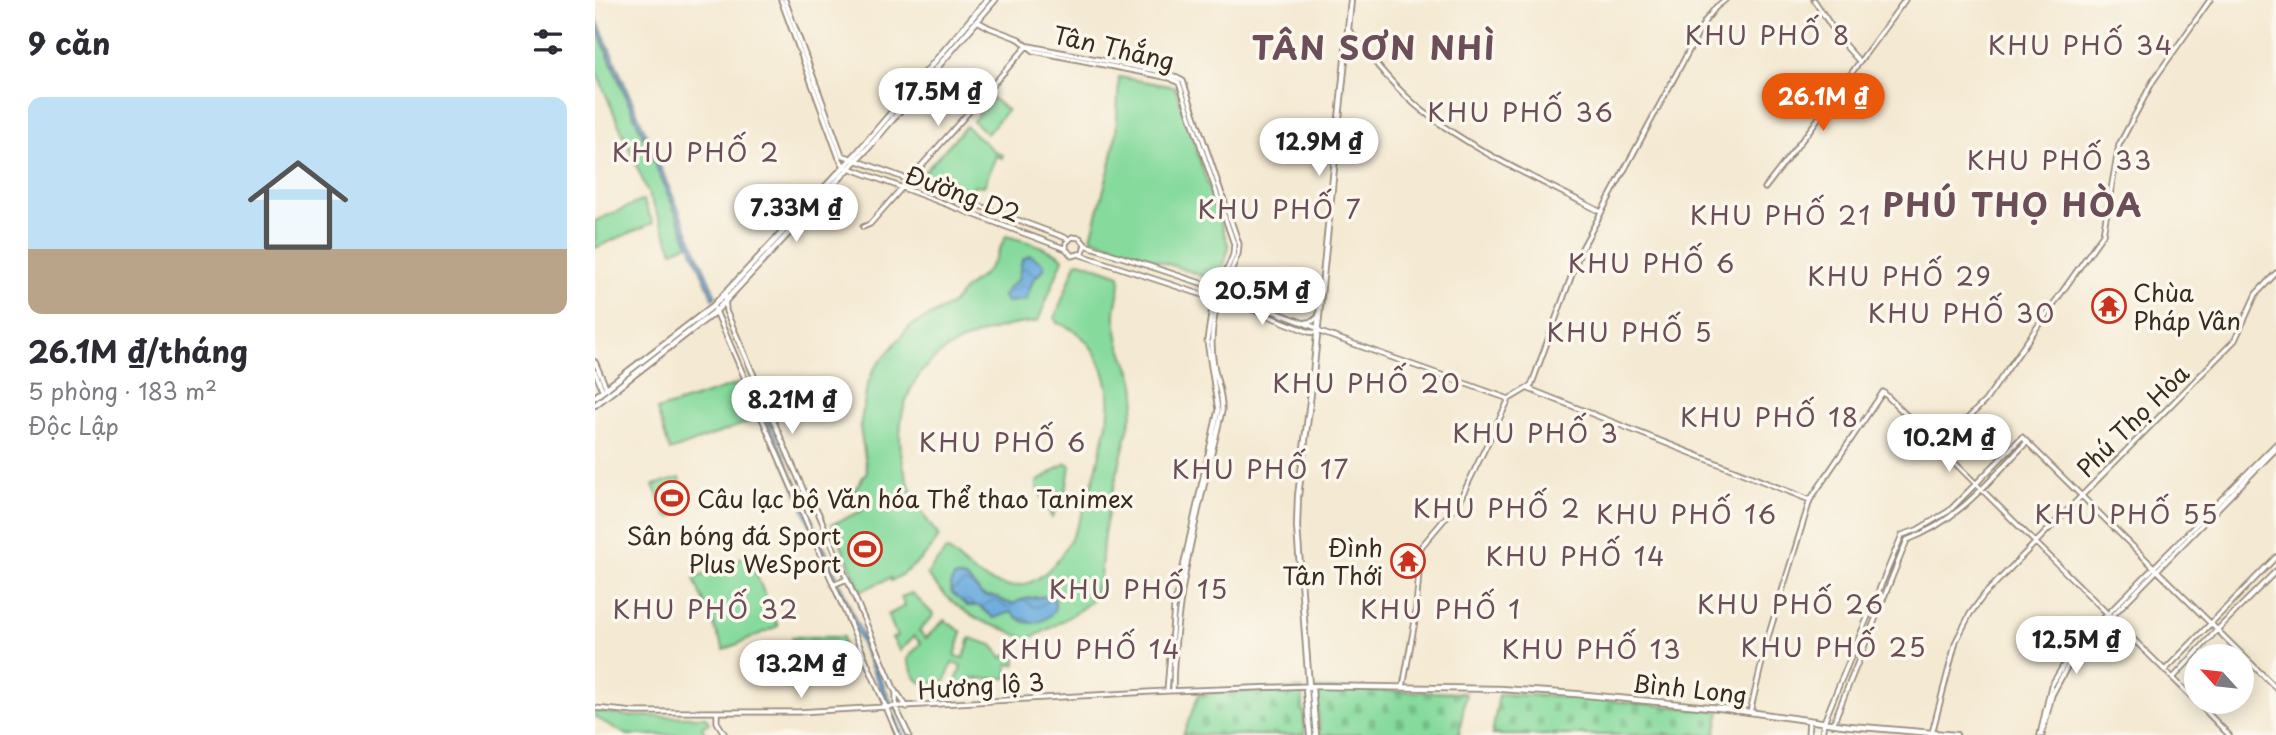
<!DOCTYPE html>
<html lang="vi">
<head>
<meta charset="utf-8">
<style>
	:root { --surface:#fff; --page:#f7f7f7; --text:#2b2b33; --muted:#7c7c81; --line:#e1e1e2; --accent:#ea580c }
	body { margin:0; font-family:"Playpen Sans",sans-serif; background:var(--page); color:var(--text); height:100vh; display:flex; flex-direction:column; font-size:26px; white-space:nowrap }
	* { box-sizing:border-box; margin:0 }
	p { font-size:23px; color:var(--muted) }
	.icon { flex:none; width:38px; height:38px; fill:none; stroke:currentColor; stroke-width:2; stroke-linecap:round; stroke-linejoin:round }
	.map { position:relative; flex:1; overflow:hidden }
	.panel { display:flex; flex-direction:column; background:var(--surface); width:595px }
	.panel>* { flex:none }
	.needle { width:46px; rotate:297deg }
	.buttons { position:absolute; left:1589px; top:644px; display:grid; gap:14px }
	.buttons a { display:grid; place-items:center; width:70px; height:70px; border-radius:50%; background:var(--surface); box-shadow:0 4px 18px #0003; font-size:35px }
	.price { position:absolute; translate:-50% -60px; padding:0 16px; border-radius:24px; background:#fff; color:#222; font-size:23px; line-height:46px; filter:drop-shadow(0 2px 4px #0008) }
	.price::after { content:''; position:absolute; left:50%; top:42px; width:21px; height:16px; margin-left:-10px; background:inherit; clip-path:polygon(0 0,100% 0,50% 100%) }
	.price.selected { background:var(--accent); color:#fff }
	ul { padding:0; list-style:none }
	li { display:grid; align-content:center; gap:14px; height:371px; padding:0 28px }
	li+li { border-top:2px solid var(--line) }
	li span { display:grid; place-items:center; height:217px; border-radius:14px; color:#555 }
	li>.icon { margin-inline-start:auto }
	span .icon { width:126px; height:126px; fill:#fffc; stroke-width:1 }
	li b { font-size:30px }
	h2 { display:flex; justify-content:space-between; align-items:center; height:84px; padding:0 28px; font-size:30px }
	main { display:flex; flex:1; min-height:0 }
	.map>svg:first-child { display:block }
	.green { fill:#85da9c; stroke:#60825d; stroke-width:2 }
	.cemetery { fill:url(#cemetery-stones); stroke:#60825d; stroke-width:2 }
	.water { fill:url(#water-waves); stroke:#536b7e; stroke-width:2 }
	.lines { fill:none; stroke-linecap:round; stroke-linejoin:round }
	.canal { stroke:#6bacdf; stroke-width:3.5 }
	.tertiary-casing { stroke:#988a78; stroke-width:7 }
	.secondary-casing { stroke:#988a78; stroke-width:8 }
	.tertiary { stroke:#fff; stroke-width:3.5 }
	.secondary { stroke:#fff; stroke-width:4.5 }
	.labels { text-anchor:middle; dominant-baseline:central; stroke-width:7; stroke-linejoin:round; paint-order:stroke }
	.street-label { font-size:24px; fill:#3b2a1e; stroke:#fbf7ec }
	.poi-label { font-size:24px; fill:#3b2a1e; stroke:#fbf7ec; text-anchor:start }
	.neighbourhood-label { font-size:26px; letter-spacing:2px; fill:#6b4e57; stroke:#fbf7ec }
	.district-label { font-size:32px; font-weight:bold; letter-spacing:2px; fill:#6b4e57; stroke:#fbf7ec }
</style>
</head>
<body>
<main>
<section class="panel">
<h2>9 căn<svg class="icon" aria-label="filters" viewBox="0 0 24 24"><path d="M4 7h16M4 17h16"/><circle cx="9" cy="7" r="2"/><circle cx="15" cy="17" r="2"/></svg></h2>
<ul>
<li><span style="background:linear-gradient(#bfe0f5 70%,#b9a48a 0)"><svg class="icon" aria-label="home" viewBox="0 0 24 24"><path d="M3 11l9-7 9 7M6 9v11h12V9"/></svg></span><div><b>26.1M ₫/tháng</b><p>5 phòng · 183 m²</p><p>Độc Lập</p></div></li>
</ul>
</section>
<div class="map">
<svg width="1681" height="735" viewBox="0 0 1681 735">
	<defs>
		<pattern id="cemetery-stones" width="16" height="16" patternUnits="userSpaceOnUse" patternTransform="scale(1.75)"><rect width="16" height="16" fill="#85da9c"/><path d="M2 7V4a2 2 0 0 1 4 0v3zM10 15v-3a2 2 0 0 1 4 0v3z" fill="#74bb86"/></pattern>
		<pattern id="water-waves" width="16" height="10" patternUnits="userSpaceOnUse" patternTransform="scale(1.75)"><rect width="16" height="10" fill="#6bacdf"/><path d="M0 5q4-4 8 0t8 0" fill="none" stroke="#598cb4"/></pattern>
	</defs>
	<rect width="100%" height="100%" fill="#fbf7ec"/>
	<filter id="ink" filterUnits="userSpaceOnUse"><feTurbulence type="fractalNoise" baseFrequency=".0143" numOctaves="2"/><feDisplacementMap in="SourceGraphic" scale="14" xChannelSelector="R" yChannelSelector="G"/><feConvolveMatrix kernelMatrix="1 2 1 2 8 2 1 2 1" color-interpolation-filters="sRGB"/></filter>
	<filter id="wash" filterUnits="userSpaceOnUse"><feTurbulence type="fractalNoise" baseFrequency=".00686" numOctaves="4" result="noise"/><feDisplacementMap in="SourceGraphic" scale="28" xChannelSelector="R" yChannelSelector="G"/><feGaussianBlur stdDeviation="1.57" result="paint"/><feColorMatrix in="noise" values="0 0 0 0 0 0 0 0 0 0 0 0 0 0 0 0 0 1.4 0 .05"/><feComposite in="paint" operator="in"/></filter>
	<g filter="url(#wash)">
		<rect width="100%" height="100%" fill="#f4e9d2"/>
		<path class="green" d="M0,25L94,244L78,251L0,69Z
			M524,77L580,87L634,247L628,268L622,276L614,278L496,238L515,166L521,135Z
			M397,98L412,110L392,134L378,121Z
			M371,126L400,152L408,155L407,158L401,156L389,186L379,185L374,194L331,178L329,172Z
			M48,200L58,223L0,248V221Z
			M411,236L440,244L465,255L468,259L443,321C437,323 429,323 422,324C398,329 372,337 351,350C284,395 298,482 344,536C334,555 315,570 296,581L295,578L266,591L237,524L267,511L259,491L272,471L265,427L272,386L279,369L314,327L357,304L369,290L390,273L400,259Z
			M485,261L525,275C527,288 519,303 520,318C521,327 523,337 525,346C532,364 542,378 541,398C530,441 519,484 510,528C505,552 510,578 496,600C491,608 443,637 433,638C425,638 417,632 409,629C402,626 395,625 389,622C367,612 346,594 332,574L351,550C358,553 362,558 367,563C380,574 398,585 415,586C472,588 497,490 506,449C510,431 516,414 514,396C510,364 494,332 462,323L460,318L481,263Z
			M149,382L156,399L147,403L154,422L75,451L62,410Z
			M471,463L475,465L472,486L457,518L442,487V482Z
			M85,478L94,510L76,518L71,516L58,485Z
			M153,555L183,626L129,650L99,579Z
			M317,593L339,615L324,631L331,638L349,620L367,632L360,656L369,658L375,638L397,645L408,658L417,651L421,657V664L412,665L413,678L376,679L375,685H360L366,666L357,663L350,682C321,684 323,686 312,659L326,643L319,636L305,651L297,638L302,636L293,615L310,606L306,597Z
			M197,637H248L249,655L203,656Z
			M0,711L35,716L111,717L114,723L107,727L111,735H32L0,717Z"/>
		<path class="cemetery" d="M707,689L710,735H588L604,694Z
			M721,689L871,693L864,735H725Z
			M904,694L959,696L1125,711L1120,735H897Z"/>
		<path class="water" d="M0,15L121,296L118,299L0,23Z
			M435,255L449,264V269L438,280L431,300L412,302L408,297L412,289L423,280L427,260Z
			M165,399L244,581L240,583L162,401Z
			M359,577C373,575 377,583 385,593C390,598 395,595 401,597C407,599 409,604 416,603C426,603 418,602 426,600C434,598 453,595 459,597C465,614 445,626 430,622C425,620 421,616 416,612L399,618L384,606H372L356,592L355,585Z
			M245,584L297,704L293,706L241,586Z"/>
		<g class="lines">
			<path class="canal" d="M298,713L308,735"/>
		</g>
	</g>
	<g filter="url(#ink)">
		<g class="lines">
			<g class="tertiary-casing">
				<path id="tertiary" d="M186,0L244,158L249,166L471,249L477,256L488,253L490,244L485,238L477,237L471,243V249
					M190,0L247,155L474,239
					M1219,0L1246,41L1265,62
					M382,21L395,28L424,39L439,51L575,78L584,83L639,244L638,255L625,286
					M753,29C776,58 800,89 829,112C883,154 947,181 1006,212
					M434,46L573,73L588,81L644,244L643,254L629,288
					M1170,188L1217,127L1310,0
					M268,227L275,224L432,46
					M490,245L618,287
					M486,255L614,297
					M631,293L722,328L725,332L914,399
					M130,294L131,311L211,496L223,512L301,693V708L314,735
					M630,299L714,332L723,333
					M619,302L615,299L614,291L619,286H625
					M120,309L303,735
					M709,323L718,321L723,317
					M0,362L12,389
					M0,372L8,391
					M934,389L1215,500
					M1344,447L1390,401L1508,234L1524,145L1558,81L1615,0
					M238,585L252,579
					M1570,670L1681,557
					M1578,678L1623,629L1681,571
					M808,687L820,621L826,547L864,502L914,399L936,386L986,250L1110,21L1121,7L1130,0
					M578,690C579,595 605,504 627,411C628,398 623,384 620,371C615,348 616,326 623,303
					M572,691L579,608L623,410L612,341L618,302
					M303,694L312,707
					M1602,702L1634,735
					M0,708L39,712H203L572,691L714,686
					M122,712V722L130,735
					M1155,712L1173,637L1215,500L1288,392L1601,701
					M1238,724L1312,540C1362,522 1396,479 1432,442
					M1337,733L1361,641L1375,614L1389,595L1640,340L1661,294L1681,273
					M1213,735L1214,720
					M1227,735L1229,722L1240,695L1307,535L1322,530L1354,511L1427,437L1681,688
					M1445,735L1456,686L1479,648L1681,444
					M1447,735L1457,695L1478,656L1681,449"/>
			</g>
			<g class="secondary-casing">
				<path id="secondary" d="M0,397L118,306L261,154L392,0
					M0,405L121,311L274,147L400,0
					M714,686L906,689L981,694L1125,708L1255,726L1361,735
					M714,686L717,689L721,735
					M715,735L711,690L714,686L702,527L703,496L717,385L756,0"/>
			</g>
			<use href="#tertiary" class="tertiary"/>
			<use href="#secondary" class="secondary"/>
		</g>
	</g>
	<defs>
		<g id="temple-ring" transform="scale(1.75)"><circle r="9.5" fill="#fbf7ec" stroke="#c8321e" stroke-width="1.5"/><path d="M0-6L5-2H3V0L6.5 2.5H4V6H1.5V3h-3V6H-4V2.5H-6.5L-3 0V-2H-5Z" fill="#c8321e"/></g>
		<g id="stadium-ring" transform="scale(1.75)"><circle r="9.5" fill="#fbf7ec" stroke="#c8321e" stroke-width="1.5"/><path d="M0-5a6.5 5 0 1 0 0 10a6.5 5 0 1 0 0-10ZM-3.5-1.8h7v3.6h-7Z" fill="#c8321e"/></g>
	</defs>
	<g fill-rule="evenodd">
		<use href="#temple-ring" x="1514" y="306"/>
		<use href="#stadium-ring" x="77" y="498"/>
		<use href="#stadium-ring" x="270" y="549"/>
		<use href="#temple-ring" x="813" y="561"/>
	</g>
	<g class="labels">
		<g class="street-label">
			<text transform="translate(519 47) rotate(13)">Tân Thắng</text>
			<text transform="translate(368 193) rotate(20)">Đường D2</text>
			<text transform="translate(1537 420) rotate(-45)">Phú Thọ Hòa</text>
			<text transform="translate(386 685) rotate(-4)">Hương lộ 3</text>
			<text transform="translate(1095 688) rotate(6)">Bình Long</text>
		</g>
		<g class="poi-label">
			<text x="1538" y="292">Chùa<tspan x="1538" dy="28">Pháp Vân</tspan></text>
			<text x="102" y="498">Câu lạc bộ Văn hóa Thể thao Tanimex</text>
			<text x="246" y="535" text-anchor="end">Sân bóng đá Sport<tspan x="246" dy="28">Plus WeSport</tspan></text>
			<text x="788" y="547" text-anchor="end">Đình<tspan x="788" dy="28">Tân Thới</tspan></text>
		</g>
		<g class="neighbourhood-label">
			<text x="1173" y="34">KHU PHỐ 8</text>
			<text x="1486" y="44">KHU PHỐ 34</text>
			<text x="926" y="111">KHU PHỐ 36</text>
			<text x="101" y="151">KHU PHỐ 2</text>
			<text x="1465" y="159">KHU PHỐ 33</text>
			<text x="685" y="208">KHU PHỐ 7</text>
			<text x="1186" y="214">KHU PHỐ 21</text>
			<text x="1057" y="262">KHU PHỐ 6</text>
			<text x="1305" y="275">KHU PHỐ 29</text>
			<text x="1367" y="312">KHU PHỐ 30</text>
			<text x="1035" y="331">KHU PHỐ 5</text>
			<text x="772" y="382">KHU PHỐ 20</text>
			<text x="1175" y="416">KHU PHỐ 18</text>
			<text x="941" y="432">KHU PHỐ 3</text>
			<text x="408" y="441">KHU PHỐ 6</text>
			<text x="666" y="468">KHU PHỐ 17</text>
			<text x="902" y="507">KHU PHỐ 2</text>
			<text x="1092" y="513">KHU PHỐ 16</text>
			<text x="1532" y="513">KHU PHỐ 55</text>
			<text x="981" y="555">KHU PHỐ 14</text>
			<text x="544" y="588">KHU PHỐ 15</text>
			<text x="1196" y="603">KHU PHỐ 26</text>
			<text x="111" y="608">KHU PHỐ 32</text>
			<text x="846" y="608">KHU PHỐ 1</text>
			<text x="1239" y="646">KHU PHỐ 25</text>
			<text x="496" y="648">KHU PHỐ 14</text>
			<text x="997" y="648">KHU PHỐ 13</text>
		</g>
		<g class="district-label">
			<text x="779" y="47">TÂN SƠN NHÌ</text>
			<text x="1418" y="204">PHÚ THỌ HÒA</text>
		</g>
	</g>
</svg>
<div class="buttons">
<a><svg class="needle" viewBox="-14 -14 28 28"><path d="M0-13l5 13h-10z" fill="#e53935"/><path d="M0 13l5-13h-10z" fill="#7c7c81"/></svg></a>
</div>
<b class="price" style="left:343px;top:128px">17.5M ₫</b>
<b class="price selected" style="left:1228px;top:133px">26.1M ₫</b>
<b class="price" style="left:724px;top:178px">12.9M ₫</b>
<b class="price" style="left:201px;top:244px">7.33M ₫</b>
<b class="price" style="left:667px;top:327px">20.5M ₫</b>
<b class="price" style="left:197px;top:436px">8.21M ₫</b>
<b class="price" style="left:1354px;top:474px">10.2M ₫</b>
<b class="price" style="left:1481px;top:676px">12.5M ₫</b>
<b class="price" style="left:206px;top:700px">13.2M ₫</b>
</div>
</main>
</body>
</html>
